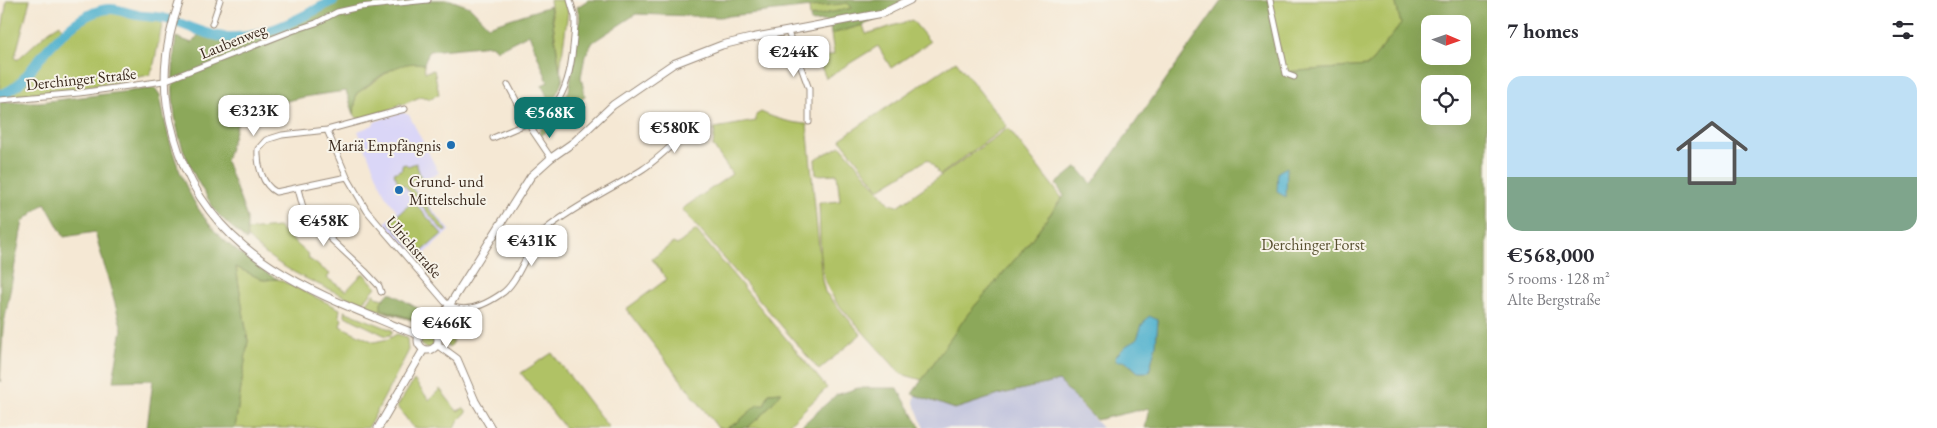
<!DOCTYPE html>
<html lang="en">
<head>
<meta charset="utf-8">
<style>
	:root { --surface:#fff; --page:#f2f2f3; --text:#2b2b33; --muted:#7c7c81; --line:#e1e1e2; --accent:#0f766e }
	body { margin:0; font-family:"EB Garamond",serif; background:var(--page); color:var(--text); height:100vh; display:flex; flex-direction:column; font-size:19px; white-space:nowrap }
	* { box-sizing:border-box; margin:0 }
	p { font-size:16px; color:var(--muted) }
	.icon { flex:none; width:28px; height:28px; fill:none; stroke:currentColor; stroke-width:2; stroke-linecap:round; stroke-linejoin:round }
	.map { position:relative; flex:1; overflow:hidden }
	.side { display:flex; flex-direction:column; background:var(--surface); width:450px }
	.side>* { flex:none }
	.needle { width:32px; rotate:92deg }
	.fabs { position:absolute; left:1421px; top:15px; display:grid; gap:10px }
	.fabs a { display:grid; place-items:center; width:50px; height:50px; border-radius:10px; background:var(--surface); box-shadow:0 5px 20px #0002; font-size:25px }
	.price { position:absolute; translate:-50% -42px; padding:0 11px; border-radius:10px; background:#fff; color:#222; font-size:16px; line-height:32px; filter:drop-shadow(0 1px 2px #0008) }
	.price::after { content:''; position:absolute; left:50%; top:30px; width:15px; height:11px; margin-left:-8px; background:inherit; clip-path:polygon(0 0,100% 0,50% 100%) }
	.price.current { background:var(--accent); color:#fff }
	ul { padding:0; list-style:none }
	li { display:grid; align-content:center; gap:10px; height:265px; padding:0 20px }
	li+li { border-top:1px solid var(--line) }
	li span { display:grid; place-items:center; height:155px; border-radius:15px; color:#555 }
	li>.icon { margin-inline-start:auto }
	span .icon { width:90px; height:90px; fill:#fffc; stroke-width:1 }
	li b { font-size:21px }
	h2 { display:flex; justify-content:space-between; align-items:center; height:60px; padding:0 20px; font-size:21px }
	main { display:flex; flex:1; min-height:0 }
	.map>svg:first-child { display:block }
	.built { fill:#dad6f7 }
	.industrial { fill:#c0c2dd }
	.green { fill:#b0c265; stroke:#767642 }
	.forest { fill:#8ca85a; stroke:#64693c; fill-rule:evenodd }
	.water { fill:#4fb1ce; stroke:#456e76 }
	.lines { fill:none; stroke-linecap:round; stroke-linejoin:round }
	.river { stroke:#4fb1ce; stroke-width:10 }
	.street-casing { stroke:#988979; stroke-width:7 }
	.secondary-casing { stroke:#988979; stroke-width:9 }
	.street { stroke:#fff; stroke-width:5 }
	.secondary { stroke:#fff; stroke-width:7 }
	.poi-dot { fill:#1f6fb2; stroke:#f7f3e8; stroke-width:2 }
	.labels { text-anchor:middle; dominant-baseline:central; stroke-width:4; stroke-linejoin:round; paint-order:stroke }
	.street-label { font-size:16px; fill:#3b2a1e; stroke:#f7f3e8 }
	.poi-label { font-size:16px; fill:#3b2a1e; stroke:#f7f3e8; text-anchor:end }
	.park-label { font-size:16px; fill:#585030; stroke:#f7f3e8 }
</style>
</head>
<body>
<main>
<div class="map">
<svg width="1487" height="428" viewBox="0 0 1487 428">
	<rect width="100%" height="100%" fill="#f7f3e8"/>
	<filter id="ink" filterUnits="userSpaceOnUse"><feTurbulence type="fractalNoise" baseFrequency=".02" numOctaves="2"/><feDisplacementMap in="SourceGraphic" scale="10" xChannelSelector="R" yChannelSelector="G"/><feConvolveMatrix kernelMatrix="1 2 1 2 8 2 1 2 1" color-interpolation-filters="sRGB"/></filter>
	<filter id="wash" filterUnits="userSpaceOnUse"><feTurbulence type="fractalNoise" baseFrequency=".0096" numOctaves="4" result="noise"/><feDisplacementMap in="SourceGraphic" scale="20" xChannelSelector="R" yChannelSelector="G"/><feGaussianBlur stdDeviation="1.12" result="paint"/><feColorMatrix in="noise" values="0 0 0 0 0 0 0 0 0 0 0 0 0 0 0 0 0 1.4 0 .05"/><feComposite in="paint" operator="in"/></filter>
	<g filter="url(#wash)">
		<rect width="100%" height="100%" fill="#f5e8d4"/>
		<path class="built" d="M402,112L409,115L439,173L411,185L450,230L417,261L411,251L384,224L397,211L385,195L358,131L373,125L374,122Z"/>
		<path class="industrial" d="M1059,381L1102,428H924L914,403L915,395L955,409L1002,394Z"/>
		<path class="green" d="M7,0H30L15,57L17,60L49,31L60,24L64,36L94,16L107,12H120L137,19L163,20L153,69L149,75L74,90L0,98V41Z
			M550,0H564L568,11L560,71Z
			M1268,0H1395L1401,24L1368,66L1284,72Z
			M848,3L853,8L810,17L809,7Z
			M912,20L930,42L891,68L878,46L826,78L818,60L834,54L831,34L863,25L866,34Z
			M956,61L1007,126L940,175L928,159L879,189L840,139Z
			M412,62L424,64L425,72L434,70L439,94L429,99L427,97L424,98L422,96L402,105L401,103L392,109L358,119L354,114L356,94L398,65Z
			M761,112C776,119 791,123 807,124L822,280L825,292L861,334L819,370L682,209L732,174L713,146L715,128L756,121V115Z
			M1008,128L1062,198L1024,249L967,315L922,380L901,374L836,302C832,295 828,289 825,281C819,261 820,226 819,203L840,201L837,174L816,175L815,159L841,146L890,204L898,206Z
			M416,163L421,178L408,184L447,230L444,232L404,185L400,187L394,173L402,169V165L406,164L408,166Z
			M413,201L442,234L418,255L390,222Z
			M278,227L309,255L308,258L330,274L327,278L346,291L363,273L376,287L375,288L362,304C321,285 277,270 246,236L247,230Z
			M696,230L827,388L785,428H747L763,414L781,392L769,393L764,405L748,413L737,423L726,428H718L626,309L667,279L652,259L673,243L677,245Z
			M236,267L263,280L278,279L340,309L339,316L342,319L340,326L374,342L388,339L397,334L407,337L408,352L368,428H235L248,341Z
			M374,293L376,297L384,299L381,302L387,312L422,322L433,316L424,322H418L365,306Z
			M344,311L392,330V334L387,336L384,335L349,318L345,316Z
			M442,326C450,329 453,335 453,343L449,348L444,343Z
			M420 340a8 8 0 1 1 16 0a8 8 0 1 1-16 0Z
			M552,353L609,428H565L521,373Z
			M414,380L429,400L440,389L457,411L464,408L467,412L458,421L455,428H414L397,407Z"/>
		<path class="forest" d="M341,0H450L470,7L488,26L550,6L560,71L563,78C558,97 546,109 532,122L529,118L549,101L542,85L548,82L529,34L497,50L491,45L429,51L424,64C397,59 377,79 356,94L354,114L346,91C303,97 274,99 237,124L226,161L247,218V241C237,231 225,222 216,212C211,205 207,196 202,189C171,136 169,96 176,37L192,43L200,33C253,52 294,23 341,0Z
			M588,0H902L893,13L863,25L831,34L830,27L824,21L811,22L810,17L852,8L848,3L720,17L636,14L593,42L585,56L581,77L585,96L552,132L549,129L541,136L539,132L569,91L580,18L577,7Z
			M1222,0H1268L1284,72L1368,66L1401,24L1395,0H1487V428H1145L1149,408L1096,420L1059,381L1002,394L955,409L912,394L967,315L1024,249L1064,196L1056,184L1077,167L1092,184ZM1430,24H1462V56H1430ZM1430,84H1462V116H1430ZM1158,320L1156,344L1149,372H1138L1125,361L1126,346L1137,340L1142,325Z
			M155,88L160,95C168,143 182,193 214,230C228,246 251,261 268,274L278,279L263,280L236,267L248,341L235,428H147L153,380L113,381L122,329L95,232L64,237L45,203L23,221L3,329L0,382V102H40Z
			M390,292L391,293L431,316L422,322L381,309V302Z
			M858,388H897L921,428H799L836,395Z
			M782,392L763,414L747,428H726L737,423L757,405H764L769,393Z"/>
		<path class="water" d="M1287,167L1286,197L1277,192L1278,172Z
			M1149,316L1158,320L1156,344L1149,372H1138L1126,361H1116L1115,357L1126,346L1137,339L1142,325Z"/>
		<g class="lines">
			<path class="river" d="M0,94C17,92 30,70 41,57C55,40 72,22 93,13C113,5 118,11 137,15C145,17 154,16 163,18C183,23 204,35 224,37C264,40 300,18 334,0"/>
		</g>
	</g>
	<g filter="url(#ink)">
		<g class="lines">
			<g class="street-casing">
				<path id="street" d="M1270,0L1286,74L1294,77
					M212,24L220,0
					M788,32L809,89V122
					M508,85L532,130L551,158
					M0,100L79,93L164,81L292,31L316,23L337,12L360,7L428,0
					M327,130L347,177L367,211L445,302C462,316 485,305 501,294C520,282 527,245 546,229C576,205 612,189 643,169C661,157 677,140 692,126
					M532,130C543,119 556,106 562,93C572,73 573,47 575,26V17L570,0
					M493,138L528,123
					M347,177L276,192C262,185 257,164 258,149L266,140L282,135L327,130L405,109
					M298,189L305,215L365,271L379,286L381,292"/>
			</g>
			<g class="secondary-casing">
				<path id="secondary" d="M180,0C163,48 160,88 174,137C200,232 273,276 359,311C379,319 398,328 419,335
					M418 340a10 10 0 1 1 20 0a10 10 0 1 1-20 0Z
					M433,331L531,176L551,158L574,142L613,105L673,64L722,45L751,38L883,13L910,0
					M438,345L457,359L475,401L491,428
					M378,428L424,349"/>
			</g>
			<use href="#street" class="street"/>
			<use href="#secondary" class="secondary"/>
		</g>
	</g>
	<g class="poi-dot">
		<circle cx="451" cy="145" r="5"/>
		<circle cx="399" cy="190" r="5"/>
	</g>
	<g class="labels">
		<g class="street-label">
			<text transform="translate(233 41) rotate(-22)">Laubenweg</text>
			<text transform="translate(81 79) rotate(-6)">Derchinger Straße</text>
			<text transform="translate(414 247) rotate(49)">Ulrichstraße</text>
		</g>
		<g class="poi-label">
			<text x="441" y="145">Mariä Empfängnis</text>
			<text x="409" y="181" text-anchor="start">Grund- und<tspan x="409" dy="18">Mittelschule</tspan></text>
		</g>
		<g class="park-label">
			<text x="1313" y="244">Derchinger Forst</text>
		</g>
	</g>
</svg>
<div class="fabs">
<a><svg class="needle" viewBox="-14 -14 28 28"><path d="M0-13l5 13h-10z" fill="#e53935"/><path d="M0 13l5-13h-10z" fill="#7c7c81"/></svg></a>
<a><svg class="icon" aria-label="locate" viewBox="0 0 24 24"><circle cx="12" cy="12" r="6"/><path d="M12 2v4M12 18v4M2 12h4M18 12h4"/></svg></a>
</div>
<b class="price" style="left:794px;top:78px">€244K</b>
<b class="price" style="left:254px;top:137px">€323K</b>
<b class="price current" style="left:550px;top:139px">€568K</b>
<b class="price" style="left:675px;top:154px">€580K</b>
<b class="price" style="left:324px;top:247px">€458K</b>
<b class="price" style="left:532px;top:267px">€431K</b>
<b class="price" style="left:447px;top:349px">€466K</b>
</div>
<section class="side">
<h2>7 homes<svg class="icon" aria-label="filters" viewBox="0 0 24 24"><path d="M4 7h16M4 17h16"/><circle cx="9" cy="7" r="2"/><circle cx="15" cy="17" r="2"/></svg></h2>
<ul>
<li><span style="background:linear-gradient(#bfe0f5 65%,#7fa58c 0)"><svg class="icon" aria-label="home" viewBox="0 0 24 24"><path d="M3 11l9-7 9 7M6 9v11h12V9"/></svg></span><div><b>€568,000</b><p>5 rooms · 128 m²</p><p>Alte Bergstraße</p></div></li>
</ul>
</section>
</main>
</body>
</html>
